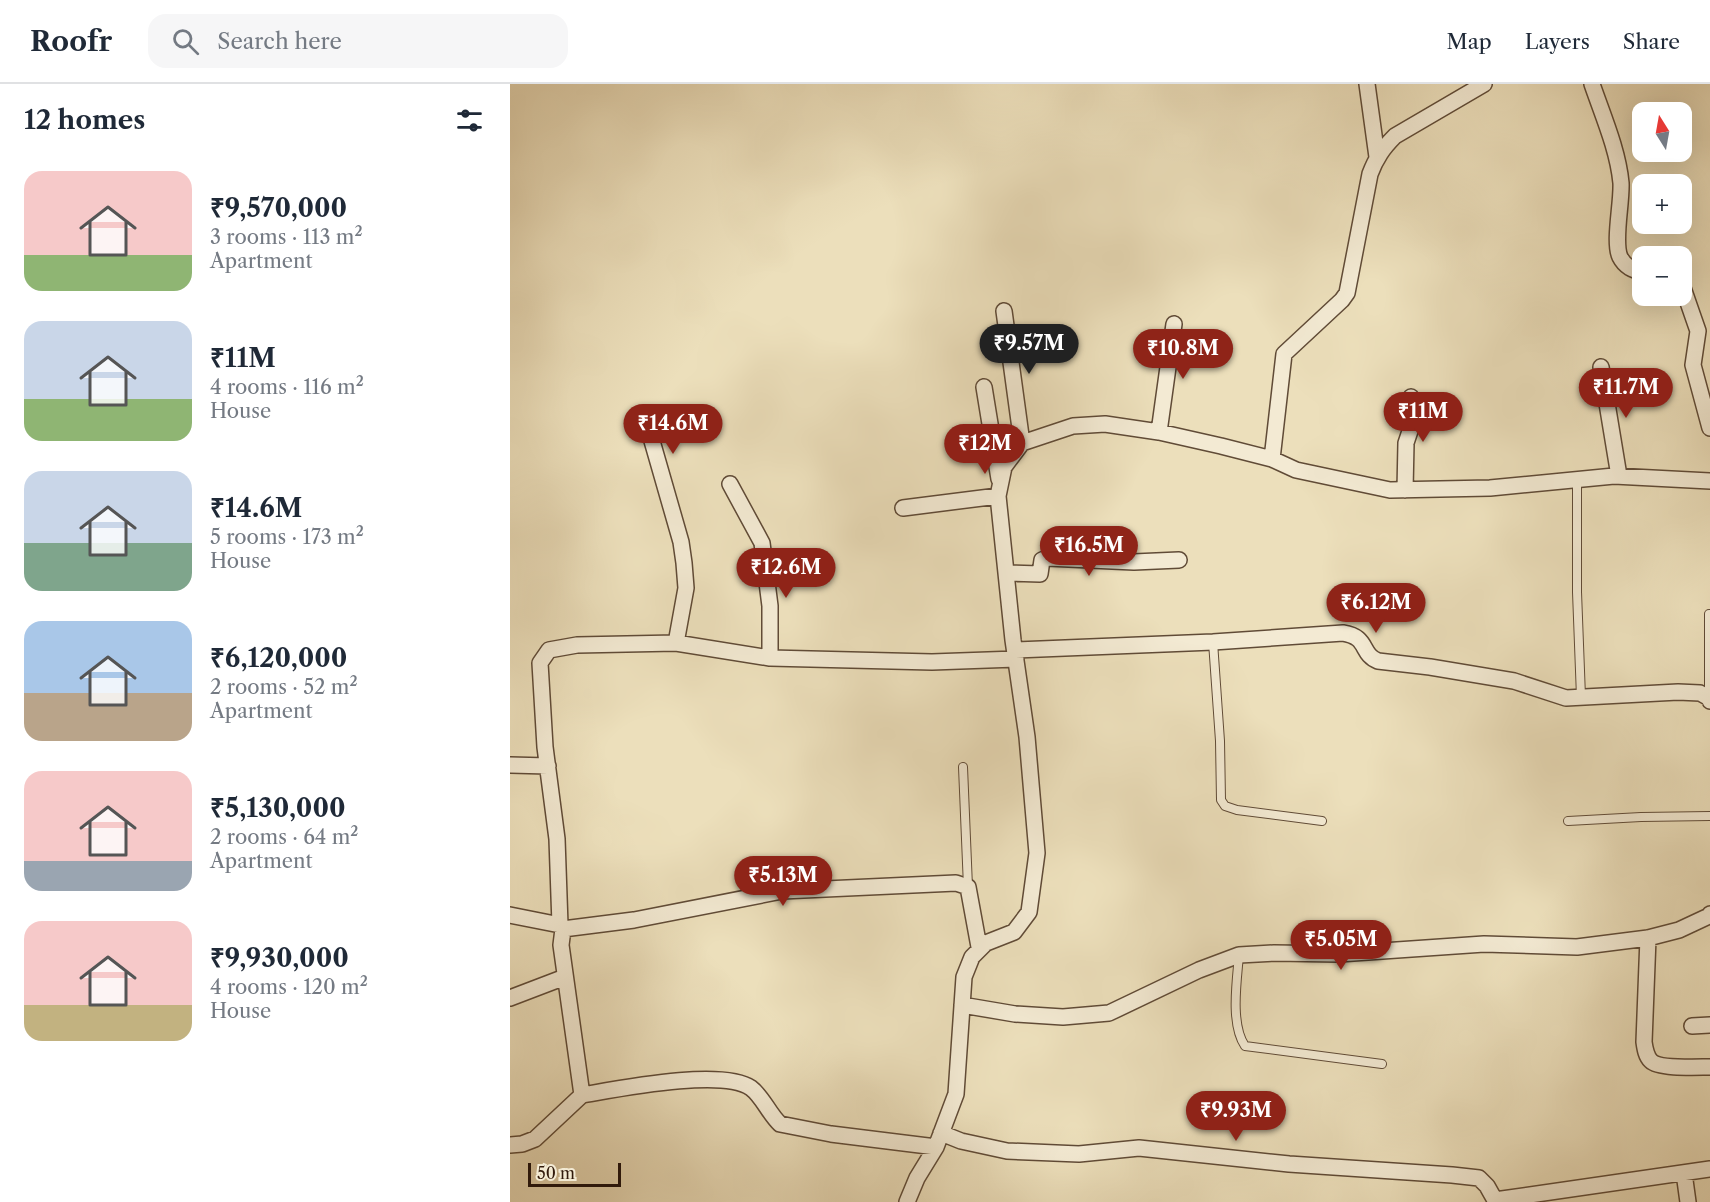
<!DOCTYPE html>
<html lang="en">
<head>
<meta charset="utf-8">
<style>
	:root { --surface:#fff; --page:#f6f6f7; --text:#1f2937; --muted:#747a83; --line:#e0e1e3; --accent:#8f2418 }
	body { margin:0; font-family:"Libre Caslon Text",serif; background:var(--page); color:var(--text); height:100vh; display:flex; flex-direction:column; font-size:22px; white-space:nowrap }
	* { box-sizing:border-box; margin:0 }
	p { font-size:20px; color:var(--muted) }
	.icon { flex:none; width:33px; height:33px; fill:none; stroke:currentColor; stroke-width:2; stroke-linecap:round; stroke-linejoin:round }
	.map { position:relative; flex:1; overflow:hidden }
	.panel { display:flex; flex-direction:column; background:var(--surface); width:510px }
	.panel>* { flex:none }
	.needle { width:39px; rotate:349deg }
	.controls { position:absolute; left:1122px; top:18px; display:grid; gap:12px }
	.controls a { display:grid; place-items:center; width:60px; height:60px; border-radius:12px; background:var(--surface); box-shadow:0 6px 24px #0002; font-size:30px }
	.scale { position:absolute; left:18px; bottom:15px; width:93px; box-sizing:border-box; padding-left:6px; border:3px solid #311a0b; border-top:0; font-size:16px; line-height:21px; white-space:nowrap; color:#311a0b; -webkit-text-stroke:4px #f3ead3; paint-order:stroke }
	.price { position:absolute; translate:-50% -51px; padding:0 14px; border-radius:21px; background:var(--accent); color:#fff; font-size:20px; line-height:39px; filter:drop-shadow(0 2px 3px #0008) }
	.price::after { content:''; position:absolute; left:50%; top:36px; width:18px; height:14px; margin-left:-9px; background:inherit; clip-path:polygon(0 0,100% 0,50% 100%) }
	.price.on { background:#222; color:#fff }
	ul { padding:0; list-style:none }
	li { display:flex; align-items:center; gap:18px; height:150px; padding:0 24px }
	li span { display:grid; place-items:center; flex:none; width:168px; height:120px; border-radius:18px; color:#555 }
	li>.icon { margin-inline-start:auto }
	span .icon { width:72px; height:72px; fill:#fffc; stroke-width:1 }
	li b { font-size:26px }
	h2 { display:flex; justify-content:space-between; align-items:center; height:72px; padding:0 24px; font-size:26px }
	header { display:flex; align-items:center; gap:36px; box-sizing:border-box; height:84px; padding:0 30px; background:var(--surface); border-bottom:2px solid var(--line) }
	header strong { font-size:28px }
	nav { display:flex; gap:33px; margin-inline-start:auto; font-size:21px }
	.search { width:420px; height:54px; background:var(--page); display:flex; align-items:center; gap:15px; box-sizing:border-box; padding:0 21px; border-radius:18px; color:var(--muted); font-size:22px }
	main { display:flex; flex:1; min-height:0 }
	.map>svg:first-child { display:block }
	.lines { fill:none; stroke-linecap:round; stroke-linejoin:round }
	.lane-casing { stroke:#604b37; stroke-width:10 }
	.street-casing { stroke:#604b37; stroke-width:18 }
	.lane { stroke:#f3ead3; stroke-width:8 }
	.street { stroke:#f3ead3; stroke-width:15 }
</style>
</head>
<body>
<header>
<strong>Roofr</strong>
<div class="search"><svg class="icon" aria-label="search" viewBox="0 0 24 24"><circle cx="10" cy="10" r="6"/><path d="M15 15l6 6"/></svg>Search here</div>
<nav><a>Map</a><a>Layers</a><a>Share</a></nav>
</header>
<main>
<section class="panel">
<h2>12 homes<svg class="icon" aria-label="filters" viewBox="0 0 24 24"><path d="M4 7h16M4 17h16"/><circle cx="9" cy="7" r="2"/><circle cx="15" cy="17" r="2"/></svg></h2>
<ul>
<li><span style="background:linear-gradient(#f6c9c9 70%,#8fb573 0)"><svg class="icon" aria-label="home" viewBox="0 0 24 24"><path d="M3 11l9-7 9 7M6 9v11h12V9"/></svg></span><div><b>₹9,570,000</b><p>3 rooms · 113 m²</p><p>Apartment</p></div></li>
<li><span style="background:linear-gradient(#c9d6e8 65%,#8fb573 0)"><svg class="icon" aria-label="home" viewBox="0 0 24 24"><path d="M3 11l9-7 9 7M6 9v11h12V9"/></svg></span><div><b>₹11M</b><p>4 rooms · 116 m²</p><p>House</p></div></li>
<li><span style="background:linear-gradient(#c9d6e8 60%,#7fa58c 0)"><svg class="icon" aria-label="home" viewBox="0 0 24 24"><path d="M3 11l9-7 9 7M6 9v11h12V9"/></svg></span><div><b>₹14.6M</b><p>5 rooms · 173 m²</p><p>House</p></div></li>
<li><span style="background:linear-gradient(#a9c7e8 60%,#b9a48a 0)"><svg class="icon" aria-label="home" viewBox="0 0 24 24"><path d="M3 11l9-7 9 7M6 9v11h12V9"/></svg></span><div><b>₹6,120,000</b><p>2 rooms · 52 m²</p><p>Apartment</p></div></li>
<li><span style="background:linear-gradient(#f6c9c9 75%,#9aa5b1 0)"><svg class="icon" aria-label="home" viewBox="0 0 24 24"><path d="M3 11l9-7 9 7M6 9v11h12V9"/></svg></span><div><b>₹5,130,000</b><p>2 rooms · 64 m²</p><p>Apartment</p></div></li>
<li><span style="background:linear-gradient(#f6c9c9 70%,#c2b280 0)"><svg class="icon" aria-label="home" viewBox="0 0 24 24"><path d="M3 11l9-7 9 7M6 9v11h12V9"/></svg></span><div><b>₹9,930,000</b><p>4 rooms · 120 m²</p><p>House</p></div></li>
</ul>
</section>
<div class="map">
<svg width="1200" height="1118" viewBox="0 0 1200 1118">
	<rect width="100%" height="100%" fill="#ecdfbb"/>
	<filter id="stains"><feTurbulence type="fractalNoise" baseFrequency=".00333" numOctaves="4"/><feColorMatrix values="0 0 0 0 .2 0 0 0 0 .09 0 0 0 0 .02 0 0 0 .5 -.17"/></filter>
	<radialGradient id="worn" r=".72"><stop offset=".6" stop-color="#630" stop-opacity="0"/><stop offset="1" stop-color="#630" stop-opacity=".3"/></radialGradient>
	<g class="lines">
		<g class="lane-casing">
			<path id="lane" d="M1067,396V508L1071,613
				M1199,530V613
				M703,558L710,657L711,716L715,722L727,726L812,737
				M453,683L458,803
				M1058,737L1131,733L1200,732
				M729,871C727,896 720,940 735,962L872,980"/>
		</g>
		<g class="street-casing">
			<path id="street" d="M857,0L867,73
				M1082,0C1093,32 1108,66 1111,99C1112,119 1103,158 1110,173C1115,183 1123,186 1132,188
				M1172,201L1188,247L1183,281L1200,344
				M494,227L512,359
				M1091,283L1109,392
				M474,303L489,395
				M136,336L171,458L174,479L176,504L166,559
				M649,348L664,240
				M762,375L774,270L832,216L837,209L860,90C866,74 873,64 885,52L974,0
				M220,400L252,459L260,522V574
				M895,406L896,359L901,344V313
				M393,424L488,412
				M496,489L530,490L532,476L537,474L624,478L669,476
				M505,566L703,558L833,549C859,553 850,570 868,577L920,583L1004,597L1056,614L1168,608L1190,609L1199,614L1200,617
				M0,681L38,682
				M0,831L50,841
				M53,845L124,836L272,807L446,799L458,803L469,863
				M1138,854L1134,958C1135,965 1136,972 1141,977C1149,985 1187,983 1200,983
				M0,914L55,893
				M452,921L505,930L553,933L599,929L689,886L729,871L764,869L829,870L974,860L1067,863L1138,854L1169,846L1199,832L1200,830
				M1182,942L1200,941
				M431,1049L451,1057L497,1067L569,1070L629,1064L779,1080L942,1091L969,1094L977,1102L986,1118
				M0,1061L12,1060L25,1055L72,1011
				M426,1063L321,1050L270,1040C259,1030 253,1013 241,1004C212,984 108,1005 72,1011L51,861L53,845L50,841L47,755L35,663L30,579L39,566L67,561L166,559L260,574L422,578L506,575
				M1174,1089L1178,1118
				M985,1116L1200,1085
				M397,1118L407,1094L426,1063L446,1010L454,893L462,873L476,859L504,848L519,828L527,769L517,653L503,556L488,412L494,383L512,359L563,342L595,340L649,348L711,362L762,375L786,386L880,406L980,404L1104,392L1200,397"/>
		</g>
		<use href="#lane" class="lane"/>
		<use href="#street" class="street"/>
	</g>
	<rect width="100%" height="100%" filter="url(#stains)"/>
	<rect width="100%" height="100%" fill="url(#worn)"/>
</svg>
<div class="controls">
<a><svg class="needle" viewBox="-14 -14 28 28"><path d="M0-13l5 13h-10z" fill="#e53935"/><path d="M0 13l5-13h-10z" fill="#747a83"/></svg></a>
<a>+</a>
<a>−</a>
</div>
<div class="scale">50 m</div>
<b class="price on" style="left:519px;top:291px">₹9.57M</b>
<b class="price" style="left:673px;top:296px">₹10.8M</b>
<b class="price" style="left:1116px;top:335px">₹11.7M</b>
<b class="price" style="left:913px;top:359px">₹11M</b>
<b class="price" style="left:163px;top:371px">₹14.6M</b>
<b class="price" style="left:475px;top:391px">₹12M</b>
<b class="price" style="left:579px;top:493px">₹16.5M</b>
<b class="price" style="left:276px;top:515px">₹12.6M</b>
<b class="price" style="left:866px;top:550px">₹6.12M</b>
<b class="price" style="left:273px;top:823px">₹5.13M</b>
<b class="price" style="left:831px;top:887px">₹5.05M</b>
<b class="price" style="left:726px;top:1058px">₹9.93M</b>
</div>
</main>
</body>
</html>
